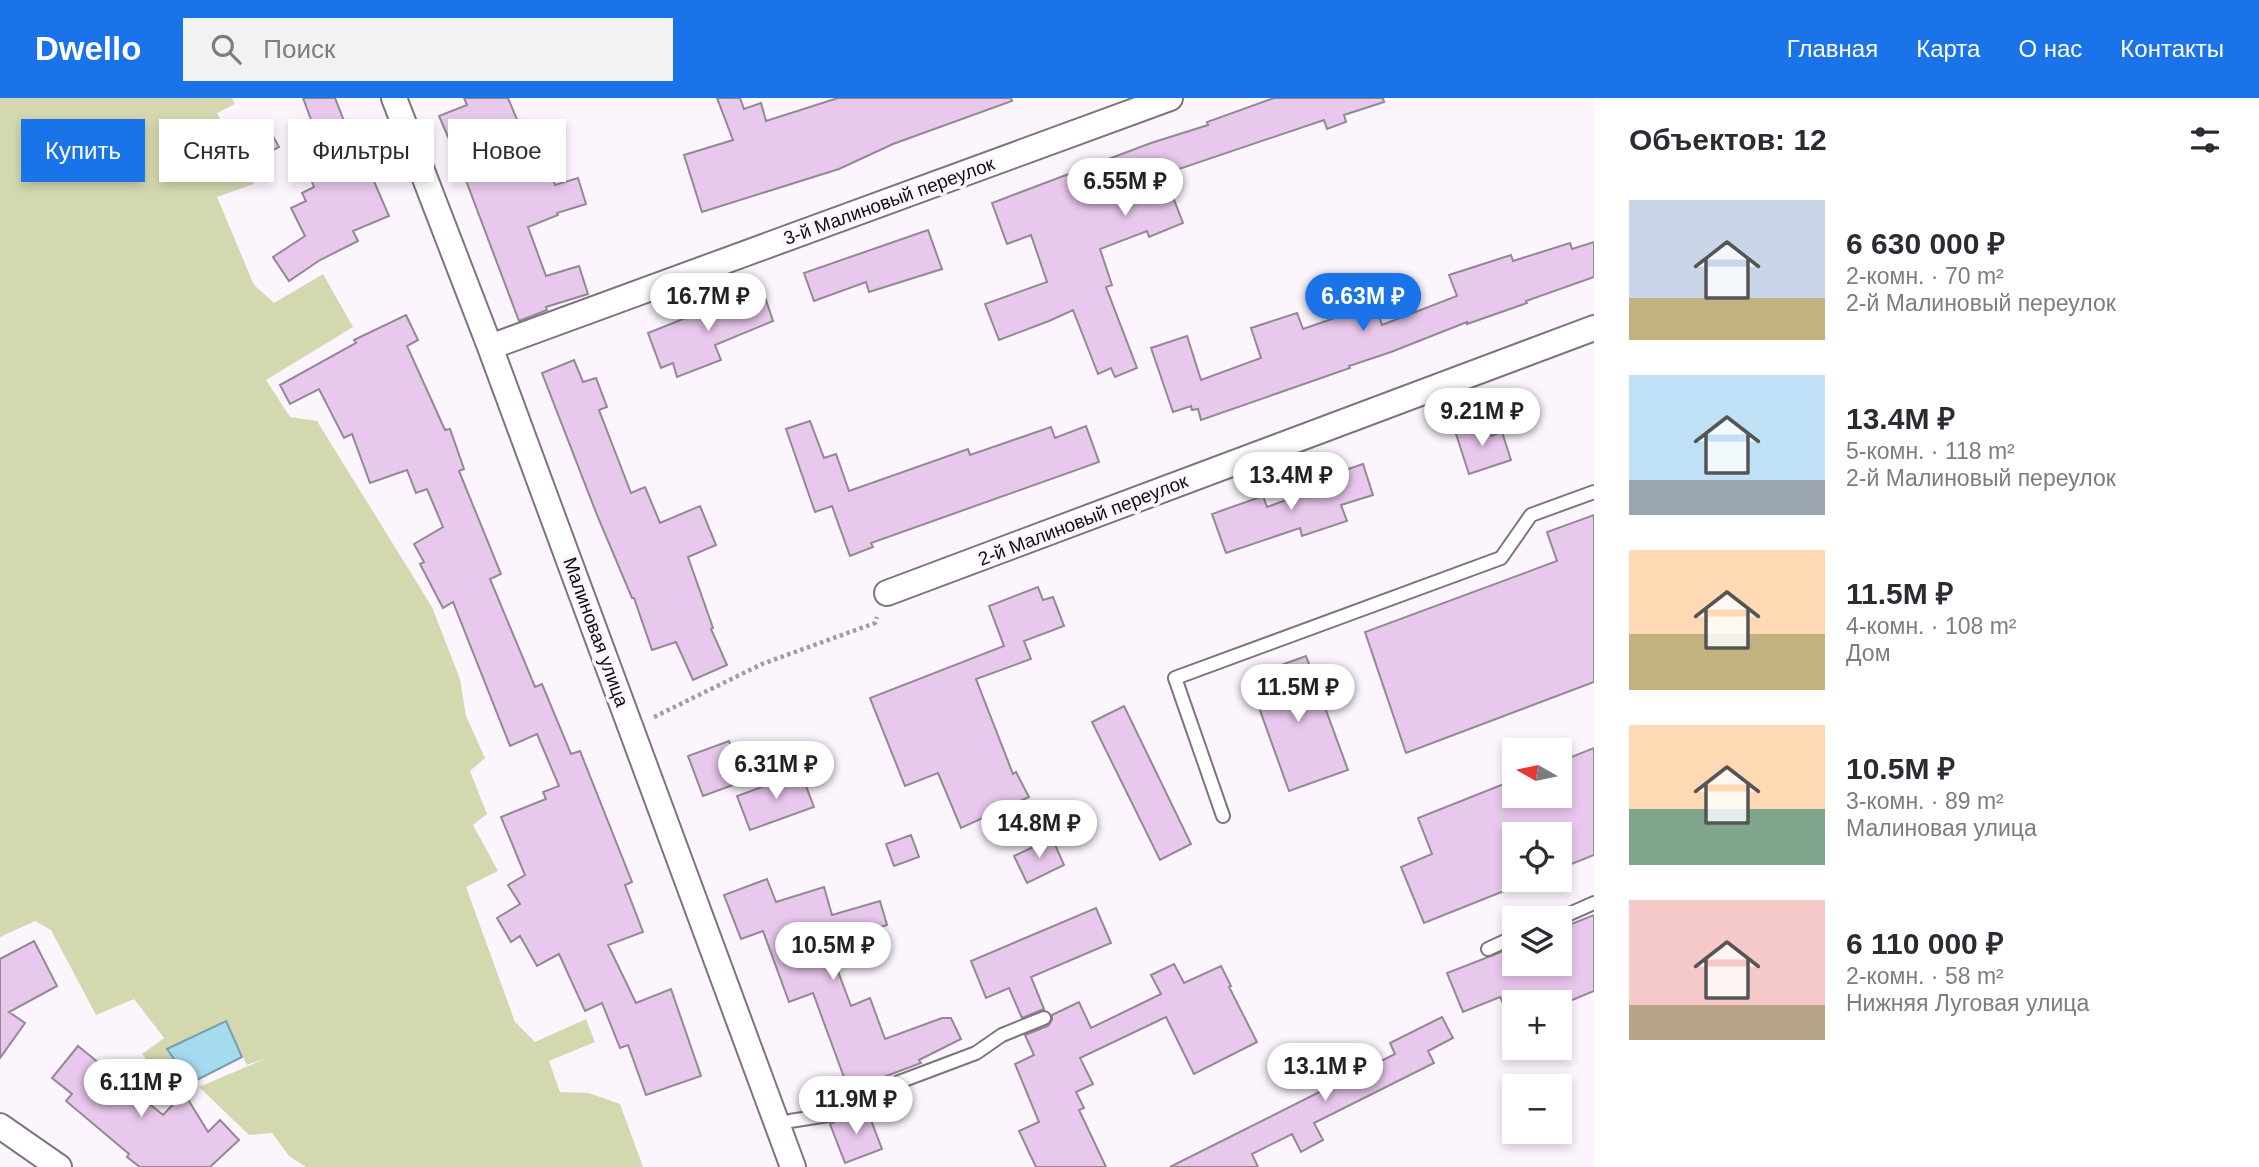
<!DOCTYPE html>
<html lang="ru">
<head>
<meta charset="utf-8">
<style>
	:root { --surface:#fff; --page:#f2f2f3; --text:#2b2b33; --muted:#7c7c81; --accent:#1a73e8 }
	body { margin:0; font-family:Arial,sans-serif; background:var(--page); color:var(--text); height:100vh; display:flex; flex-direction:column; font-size:26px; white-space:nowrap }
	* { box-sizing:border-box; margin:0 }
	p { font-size:23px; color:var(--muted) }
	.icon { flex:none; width:38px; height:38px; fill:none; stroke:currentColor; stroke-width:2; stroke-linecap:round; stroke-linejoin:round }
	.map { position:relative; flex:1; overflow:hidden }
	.side { display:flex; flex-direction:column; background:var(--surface); width:665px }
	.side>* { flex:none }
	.hud { position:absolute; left:21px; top:21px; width:665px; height:63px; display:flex; gap:14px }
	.needle { width:46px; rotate:279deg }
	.buttons { position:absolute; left:1502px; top:640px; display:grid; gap:14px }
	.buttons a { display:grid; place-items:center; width:70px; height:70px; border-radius:0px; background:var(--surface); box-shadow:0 4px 10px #0003; font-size:35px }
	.price { position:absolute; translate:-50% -60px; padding:0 16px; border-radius:24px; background:#fff; color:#222; font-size:23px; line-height:46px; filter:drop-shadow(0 2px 4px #0008) }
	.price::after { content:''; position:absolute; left:50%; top:42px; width:21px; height:16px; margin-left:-10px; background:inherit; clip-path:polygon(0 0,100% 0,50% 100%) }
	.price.selected { background:var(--accent); color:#fff }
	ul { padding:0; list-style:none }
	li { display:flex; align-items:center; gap:21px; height:175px; padding:0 35px }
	li span { display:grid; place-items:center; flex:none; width:196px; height:140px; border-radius:0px; color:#555 }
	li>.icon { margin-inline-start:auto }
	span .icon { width:84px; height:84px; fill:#fffc; stroke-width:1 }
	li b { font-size:30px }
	h2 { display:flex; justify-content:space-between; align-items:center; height:84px; padding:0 35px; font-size:30px }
	.pill { padding:0 24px; border-radius:0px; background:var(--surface); box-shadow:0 4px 10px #0003; font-size:24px; line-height:63px }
	.pill.selected { background:var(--accent); color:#fff }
	header { display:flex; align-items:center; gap:42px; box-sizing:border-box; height:98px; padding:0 35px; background:var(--accent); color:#fff }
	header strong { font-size:33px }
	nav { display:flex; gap:38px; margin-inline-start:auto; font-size:24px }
	.search { width:490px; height:63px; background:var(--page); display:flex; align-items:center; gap:18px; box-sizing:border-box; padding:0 24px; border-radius:0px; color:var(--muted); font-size:26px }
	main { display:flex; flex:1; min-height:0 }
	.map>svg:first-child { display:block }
	.green { fill:#d4d8af }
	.water { fill:#a5dbef; stroke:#799ead; stroke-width:2 }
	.building { fill:#e9c8ed; stroke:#928993; stroke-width:2 }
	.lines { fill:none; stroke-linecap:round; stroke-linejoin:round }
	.lane-casing { stroke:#7d747e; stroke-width:16 }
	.street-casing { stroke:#7d747e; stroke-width:28 }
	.path { stroke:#a19ca3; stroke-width:4.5; stroke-dasharray:3.5 3.5; stroke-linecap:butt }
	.lane { stroke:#fff; stroke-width:12 }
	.street { stroke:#fff; stroke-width:24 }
	.labels { text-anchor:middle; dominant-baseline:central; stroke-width:7; stroke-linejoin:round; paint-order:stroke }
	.street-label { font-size:19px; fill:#110e12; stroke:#fcf5fe }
</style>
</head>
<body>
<header>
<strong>Dwello</strong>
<div class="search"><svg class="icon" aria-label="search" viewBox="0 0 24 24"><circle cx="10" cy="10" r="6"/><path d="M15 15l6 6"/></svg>Поиск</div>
<nav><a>Главная</a><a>Карта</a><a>О нас</a><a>Контакты</a></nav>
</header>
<main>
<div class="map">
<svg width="1594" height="1069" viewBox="0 0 1594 1069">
	<rect width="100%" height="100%" fill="#fcf5fe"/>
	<path class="green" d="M0,0H232L235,6L217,15L254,86L217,99L254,187L274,205L323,176L353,229L266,282L290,319L317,323L432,509L460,581L466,618L485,660L470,673L487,716L473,727L498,773L466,789L515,924L535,944L586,921L595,944L549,963L560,994L589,995L620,1006L643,1069H306L289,1058L272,1035L249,1037L199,989L267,960L247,967L226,924L167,951L191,985L175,994L142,956L164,940L134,901L96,917L51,832L35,823L0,839Z"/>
	<path class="water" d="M226,923L242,959L191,985L167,951Z"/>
	<path class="building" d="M303,0H335L362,69L367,67L389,118L353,133L358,143L320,162L289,183L273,159L305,138L291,110L306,103L302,95L314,89L296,43L316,35Z
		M464,0H508L518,24L522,22L532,53L543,50L555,87L578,80L586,106L557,115L558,117L528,129L546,178L579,168L588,196L546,209L547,212L519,223L459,64L439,18L467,7Z
		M717,0H740L744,11L761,5L766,23L838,0H1011L1012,3L893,46L839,71L702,114L684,57L733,42Z
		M1274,0H1383L1384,4L1344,17L1346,24L1327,31L1324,22L1164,76L1183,125L1149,139L1147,133L1100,151L1112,187L1106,189L1137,270L1115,279L1111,270L1098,276L1073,212L1049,223L999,242L985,206L1047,184L1031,137L1007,146L992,105L1151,45L1208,27L1207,24Z
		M264,22L279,49L256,61L242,33Z
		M928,132L942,171L869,194L866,184L814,203L804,175Z
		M1594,144V179L1526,203L1527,205L1467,226V224L1391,254L1349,268L1350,270L1201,322L1198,311L1192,312L1191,308L1173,314L1151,250L1187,238L1201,282L1261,260L1251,230L1297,215L1303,231L1346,216L1345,212L1374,202L1382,227L1457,198L1449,177L1511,157L1513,163L1570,145L1572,151Z
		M763,193L773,223L715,247L721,262L677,279L673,265L661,270L648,235L730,202L731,204Z
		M406,217L418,242L407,248L445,332L450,331L464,371L459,373L501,476L490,481L535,589L542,586L571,656L580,653L632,784L625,787L643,834L608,847L636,905L671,891L701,978L646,997L628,947L620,950L602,905L585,913L559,856L537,868L520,838L511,844L497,820L520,806L508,787L525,777L501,719L546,701L543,694L559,688L537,636L510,648L453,504L443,510L420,466L424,464L414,446L443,429L427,391L416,395L407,372L370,385L352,336L344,340L319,291L290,306L280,287L356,245L354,242Z
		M574,262L583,284L596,280L607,309L599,312L631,395L645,389L660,425L700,408L716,447L688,459L713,530L711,531L727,567L693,582L676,544L652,552L634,500H632L597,417L542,275Z
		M810,323L824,360L836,356L849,393L968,351L970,357L1051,329L1055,340L1086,328L1099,364L871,445L873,449L850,458L832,408L815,414L786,331Z
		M1486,323L1491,338L1502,334L1511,362L1469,376L1455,333Z
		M1363,366L1373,397L1341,407L1347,423L1302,438L1300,430L1226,455L1212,416L1263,398L1267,409L1345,381L1342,373Z
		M1594,417V584L1406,655L1365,534L1557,463L1547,434Z
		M1038,489L1043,502L1053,499L1064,528L1024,543L1031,561L976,581L1013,676L1016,674L1029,699L961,730L938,675L905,688L870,600L1004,548L989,508Z
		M1306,558L1348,672L1289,693L1248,579Z
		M1124,608L1191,746L1160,762L1092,624Z
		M729,643L744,683L703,698L688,658Z
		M1594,650V757L1559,771V737H1514V789L1424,825L1401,769L1432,756L1418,720L1514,682V698H1559V664Z
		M801,675L814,709L750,732L737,698Z
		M911,737L919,759L894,768L886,746Z
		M1052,740L1064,767L1027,785L1014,758Z
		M767,781L776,804L824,789L832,817L880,803L887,827L827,844L851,908L870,900L885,941L942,920H951L961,941L919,962L921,965L857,989L859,993L823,1009L818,995L845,982L813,895L789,904L763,833L741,841L724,797Z
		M1096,810L1111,845L1031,879L1044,911L1022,920L1009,890L986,900L971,863Z
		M1594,817V893L1565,905H1503L1500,899L1463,914L1447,875L1514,849V866H1559V831Z
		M34,843L57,888L9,914L25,925L0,960V861Z
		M1174,866L1184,885L1221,868L1231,888L1229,889L1257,944L1194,976L1166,919L1080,960L1093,986L1076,994L1084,1010L1079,1012L1106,1069H1036L1019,1033L1039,1024L1015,966L1034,957L1025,937L1048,928L1052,922V917L1079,904L1091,930L1161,896L1151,877Z
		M1442,919L1453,940L1428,953L1434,965L1314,1025L1323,1042L1301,1054L1292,1036L1252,1056L1258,1069H1170L1395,956L1390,945Z
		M78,948L163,1017L184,995L208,1034L220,1022L239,1042L210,1069H140L127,1059L129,1056L66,1003L72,996L52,980Z
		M866,1009L882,1051L845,1065L830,1026Z"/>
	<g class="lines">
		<g class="lane-casing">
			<path id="lane" d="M1223,718L1175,580L1501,460L1531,417L1594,394
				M1558,821L1594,805
				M1488,851L1514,839
				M777,1028L790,1023L828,1017L899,984L976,955L1002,937L1044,920"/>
		</g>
		<g class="street-casing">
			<path id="street" d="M394,0L490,249L793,1069
				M490,249L1170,0
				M887,495L1594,230
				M0,1028L59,1069"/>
		</g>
		<path class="path" d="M654,619L762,566L875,525L877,519"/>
		<use href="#lane" class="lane"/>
		<use href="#street" class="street"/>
	</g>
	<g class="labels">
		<g class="street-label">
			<text transform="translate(889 103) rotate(-20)">3-й Малиновый переулок</text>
			<text transform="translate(1083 422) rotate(-21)">2-й Малиновый переулок</text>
			<text transform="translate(596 534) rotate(70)">Малиновая улица</text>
		</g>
	</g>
</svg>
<div class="buttons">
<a><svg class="needle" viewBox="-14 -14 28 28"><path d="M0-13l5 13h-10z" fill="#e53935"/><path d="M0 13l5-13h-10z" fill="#7c7c81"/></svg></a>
<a><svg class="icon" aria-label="locate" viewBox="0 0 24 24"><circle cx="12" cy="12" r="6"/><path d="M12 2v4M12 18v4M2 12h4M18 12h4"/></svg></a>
<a><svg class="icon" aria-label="layers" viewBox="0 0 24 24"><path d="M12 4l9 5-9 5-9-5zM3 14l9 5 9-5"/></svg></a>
<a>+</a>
<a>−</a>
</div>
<b class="price" style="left:1125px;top:120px">6.55M ₽</b>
<b class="price" style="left:708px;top:235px">16.7M ₽</b>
<b class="price selected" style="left:1363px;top:235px">6.63M ₽</b>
<b class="price" style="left:1482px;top:350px">9.21M ₽</b>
<b class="price" style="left:1291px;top:414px">13.4M ₽</b>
<b class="price" style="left:1298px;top:626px">11.5M ₽</b>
<b class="price" style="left:776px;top:703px">6.31M ₽</b>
<b class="price" style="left:1039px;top:762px">14.8M ₽</b>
<b class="price" style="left:833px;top:884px">10.5M ₽</b>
<b class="price" style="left:1325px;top:1005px">13.1M ₽</b>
<b class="price" style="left:141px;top:1021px">6.11M ₽</b>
<b class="price" style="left:856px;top:1038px">11.9M ₽</b>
<div class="hud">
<a class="pill selected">Купить</a>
<a class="pill">Снять</a>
<a class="pill">Фильтры</a>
<a class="pill">Новое</a>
</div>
</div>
<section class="side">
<h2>Объектов: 12<svg class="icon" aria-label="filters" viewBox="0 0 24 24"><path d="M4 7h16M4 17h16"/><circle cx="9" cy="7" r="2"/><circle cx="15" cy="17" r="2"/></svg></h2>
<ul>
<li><span style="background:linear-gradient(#c9d6e8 70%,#c2b280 0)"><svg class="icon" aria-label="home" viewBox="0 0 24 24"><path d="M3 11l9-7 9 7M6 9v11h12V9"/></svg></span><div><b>6 630 000 ₽</b><p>2-комн. · 70 m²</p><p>2-й Малиновый переулок</p></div></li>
<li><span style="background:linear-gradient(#bfe0f5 75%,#9aa5b1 0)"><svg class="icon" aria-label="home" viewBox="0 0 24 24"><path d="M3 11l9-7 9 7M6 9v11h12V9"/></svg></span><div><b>13.4M ₽</b><p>5-комн. · 118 m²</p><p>2-й Малиновый переулок</p></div></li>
<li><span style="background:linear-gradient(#ffd9b3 60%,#c2b280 0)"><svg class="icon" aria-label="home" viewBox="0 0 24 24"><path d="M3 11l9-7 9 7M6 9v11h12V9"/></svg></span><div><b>11.5M ₽</b><p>4-комн. · 108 m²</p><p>Дом</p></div></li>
<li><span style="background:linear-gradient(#ffd9b3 60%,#7fa58c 0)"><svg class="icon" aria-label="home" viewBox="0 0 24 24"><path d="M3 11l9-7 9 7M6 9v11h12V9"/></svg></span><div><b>10.5M ₽</b><p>3-комн. · 89 m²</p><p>Малиновая улица</p></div></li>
<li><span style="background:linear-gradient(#f6c9c9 75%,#b9a48a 0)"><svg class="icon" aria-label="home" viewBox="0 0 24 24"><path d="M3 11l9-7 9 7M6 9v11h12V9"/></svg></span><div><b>6 110 000 ₽</b><p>2-комн. · 58 m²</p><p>Нижняя Луговая улица</p></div></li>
</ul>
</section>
</main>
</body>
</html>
